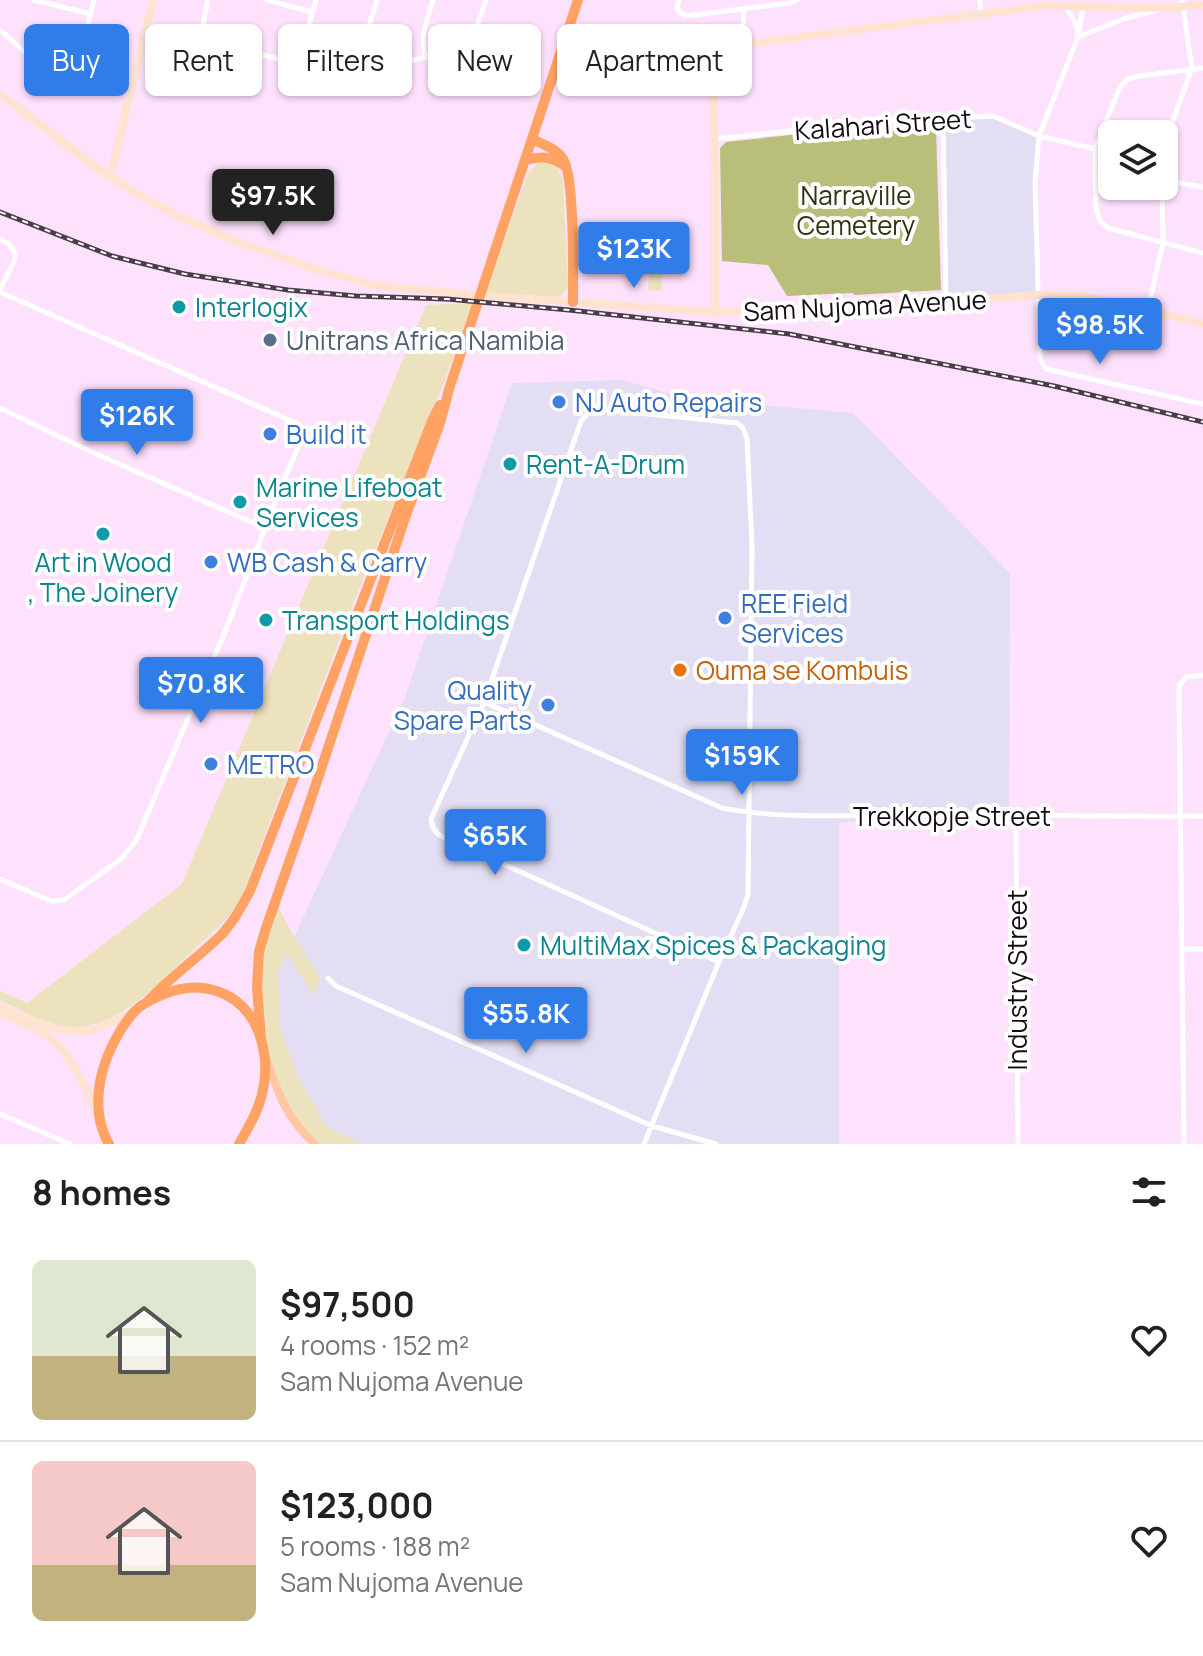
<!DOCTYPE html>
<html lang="en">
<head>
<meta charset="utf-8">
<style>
	:root { --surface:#fff; --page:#f2f2f2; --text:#202124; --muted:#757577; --line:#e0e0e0; --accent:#307de9 }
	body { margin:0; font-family:Manrope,sans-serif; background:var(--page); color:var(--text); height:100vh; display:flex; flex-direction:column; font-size:30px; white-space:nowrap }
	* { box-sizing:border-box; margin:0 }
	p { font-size:26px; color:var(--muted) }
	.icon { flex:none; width:44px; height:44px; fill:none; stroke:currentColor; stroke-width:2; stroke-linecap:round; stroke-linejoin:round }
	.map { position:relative; height:1144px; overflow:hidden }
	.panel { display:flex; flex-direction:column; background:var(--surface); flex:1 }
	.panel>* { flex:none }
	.guide { position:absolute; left:24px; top:24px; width:800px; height:72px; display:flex; gap:16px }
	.controls { position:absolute; left:1098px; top:120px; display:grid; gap:16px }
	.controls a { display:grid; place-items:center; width:80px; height:80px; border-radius:12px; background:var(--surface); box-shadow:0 2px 6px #0004; font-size:40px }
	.price { position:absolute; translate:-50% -68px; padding:0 18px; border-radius:8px; background:var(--accent); color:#fff; font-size:26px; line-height:52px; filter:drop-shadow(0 2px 4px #0008) }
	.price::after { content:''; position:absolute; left:50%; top:48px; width:24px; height:18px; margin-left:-12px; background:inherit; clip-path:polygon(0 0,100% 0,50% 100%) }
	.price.current { background:#222; color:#fff }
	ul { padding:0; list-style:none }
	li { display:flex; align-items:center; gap:24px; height:200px; padding:0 32px }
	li+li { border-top:2px solid var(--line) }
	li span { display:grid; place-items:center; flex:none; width:224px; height:160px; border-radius:12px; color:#555 }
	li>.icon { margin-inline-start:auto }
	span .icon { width:96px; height:96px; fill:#fffc; stroke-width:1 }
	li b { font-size:34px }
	h2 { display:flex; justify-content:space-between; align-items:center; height:96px; padding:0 32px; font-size:34px }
	.pill { padding:0 28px; border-radius:12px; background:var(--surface); box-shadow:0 2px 6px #0004; font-size:28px; line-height:72px }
	.pill.current { background:var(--accent); color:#fff }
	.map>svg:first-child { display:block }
	.commercial { fill:#e4def4 }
	.green { fill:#b9bf7b }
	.sand { fill:#ece2bd }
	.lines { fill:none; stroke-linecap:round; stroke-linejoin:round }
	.street { stroke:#fff; stroke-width:5 }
	.secondary { stroke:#ffe3d0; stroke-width:8 }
	.primary { stroke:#ffc7a2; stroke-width:8 }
	.highway { stroke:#ffa264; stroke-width:10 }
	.rail-casing { stroke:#4a3c49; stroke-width:5 }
	.rail { stroke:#fff; stroke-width:2; stroke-dasharray:6; stroke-linecap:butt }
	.culture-dot { fill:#0f9aa8; stroke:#fff; stroke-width:3 }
	.service-dot { fill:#5c6f8a; stroke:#fff; stroke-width:3 }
	.shop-dot { fill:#3f7fe0; stroke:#fff; stroke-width:3 }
	.food-dot { fill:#e8710a; stroke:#fff; stroke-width:3 }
	.labels { text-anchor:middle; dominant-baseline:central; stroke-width:8; stroke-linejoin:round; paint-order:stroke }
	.street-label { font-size:26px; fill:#140a13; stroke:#fff }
	.park-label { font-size:26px; fill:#303212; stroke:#fff }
	.culture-label { font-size:26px; fill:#0d838f; stroke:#fff; text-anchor:start }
	.service-label { font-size:26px; fill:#4e5e75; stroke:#fff; text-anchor:start }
	.shop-label { font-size:26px; fill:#366cbe; stroke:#fff; text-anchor:start }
	.food-label { font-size:26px; fill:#c56008; stroke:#fff; text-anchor:start }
</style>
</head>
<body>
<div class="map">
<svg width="1203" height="1144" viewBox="0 0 1203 1144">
	<rect width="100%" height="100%" fill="#fee1fd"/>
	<path class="commercial" d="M993,116L1039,136L1035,181L1037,295L946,302L943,118Z
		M623,380L683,398L853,413L1010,573L1009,822H839V1144H364L327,1127L298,1077L280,1027L278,972L405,697L512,383Z"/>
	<path class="green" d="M932,124L936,129L941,290L854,295L853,293L787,296L768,265L722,261L720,148L726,142L846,129Z"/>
	<path class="sand" d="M545,161L557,167L563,181L568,286C564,295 560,297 550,298L485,293L528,173L537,164Z
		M650,263L663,264L661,291L648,290Z
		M473,303L443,385L355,599L256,858C250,877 243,897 231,913C221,926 207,937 196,948C165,977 125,1022 81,1027C54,1030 24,1011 0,1000V991L27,1003L182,884L426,305Z
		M277,905L290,929L321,979L314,996L287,954L278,972L280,1027L298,1077L327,1127L364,1144C353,1144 331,1144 321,1144C281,1131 258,1020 260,983C261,953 267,932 277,905Z"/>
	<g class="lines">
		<path class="street" d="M34,0L91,14
			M267,0L312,12
			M679,0L677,7L679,12L686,16L790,3L797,0
			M980,0L981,14
			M1066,7L1077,26L1078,37L1126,18L1158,10
			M1083,7L1078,37L1039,136L1035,181L1040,359L1046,369L1203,404
			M147,26L298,64L358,75L470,45L486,0
			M0,30C17,44 54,86 76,70L94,0
			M200,39L208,0
			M743,44L744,9
			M426,57C419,37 427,20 433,0
			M298,64L316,0
			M1203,68L1139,76L1128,79L1120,87L1095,149L1096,208L1100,221L1108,228L1203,253
			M358,75L360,55L377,0
			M943,118L946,302
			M715,139L889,121L993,116L1039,136L1095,149
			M1164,145L1192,68L1182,0
			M1164,180L1203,187
			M0,239L9,244L16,254L14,262L0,290
			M0,292L296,423L300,431L301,441L282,484L227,627L136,841L121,859L64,900L51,901L0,879
			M1148,309L1163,243L1162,186
			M0,408L94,453L265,528
			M484,702L722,808C792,821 864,814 935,814C1024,815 1114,817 1203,816
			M1016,816L1018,1144
			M1182,949H1203
			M328,978L336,986L652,1126L716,1144
			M0,1114L70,1144
			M644,1144L719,962L744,907L748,895L752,546L747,439L743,428L737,423L599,409L589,412L581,421L484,702L431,819L433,828L439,835L719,962
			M1184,1144L1179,690L1180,684L1186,677L1203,675"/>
		<path class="secondary" d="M0,94L94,166L137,194L180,217L241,243L312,268L372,285L488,296L715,312L946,302L1037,295H1077L1203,323
			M110,177L153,0
			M715,312V169L712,62L716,53L723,47L1044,6C1097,5 1150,11 1203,5
			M0,1006C29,1018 61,1037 93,1030C107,1026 121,1017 134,1011
			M0,1013C13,1019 28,1024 40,1031C71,1049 83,1083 97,1113"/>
		<path class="primary" d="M267,1060C278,1094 288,1121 315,1144"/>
		<path class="highway" d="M532,139C542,144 557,149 563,159C575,176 573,277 573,302
			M526,160C541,156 550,156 563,165
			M147,1002C169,978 195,960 218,938C232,925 241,907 250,891L432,421L440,405
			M261,1039L257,987L259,952L266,928L305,817L405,518L440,423L450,386L578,0
			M109,1144C96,1122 96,1098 102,1073C108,1051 121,1025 137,1009C145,1002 155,998 164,994C201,979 240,991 257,1028C266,1050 268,1071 262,1094C258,1112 248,1128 239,1144"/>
		<g class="rail-casing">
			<path id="rail" d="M0,212L112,256L185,274L288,290L356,296L447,299L569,310L789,334L1054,386L1203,422"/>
		</g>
		<use href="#rail" class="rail"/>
	</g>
	<g class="culture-dot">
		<circle cx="179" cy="307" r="8"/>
		<circle cx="510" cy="464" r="8"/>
		<circle cx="240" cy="502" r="8"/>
		<circle cx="103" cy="534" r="8"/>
		<circle cx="266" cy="620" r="8"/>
		<circle cx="524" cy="945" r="8"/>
	</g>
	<circle class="service-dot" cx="270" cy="340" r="8"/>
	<g class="shop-dot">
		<circle cx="559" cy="402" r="8"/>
		<circle cx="270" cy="434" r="8"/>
		<circle cx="211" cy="562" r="8"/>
		<circle cx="725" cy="618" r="8"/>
		<circle cx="548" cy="705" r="8"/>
		<circle cx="211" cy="764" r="8"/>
	</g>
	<circle class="food-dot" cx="680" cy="670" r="8"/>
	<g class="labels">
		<g class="street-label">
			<text transform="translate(883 124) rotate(-4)">Kalahari Street</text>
			<text transform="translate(865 305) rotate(-3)">Sam Nujoma Avenue</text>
			<text x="952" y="816">Trekkopje Street</text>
			<text transform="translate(1017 980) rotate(-90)">Industry Street</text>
		</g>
		<g class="park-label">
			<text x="856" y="195">Narraville<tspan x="856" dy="30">Cemetery</tspan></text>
		</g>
		<g class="culture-label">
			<text x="195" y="307">Interlogix</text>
			<text x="526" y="464">Rent-A-Drum</text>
			<text x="256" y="487">Marine Lifeboat<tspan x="256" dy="30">Services</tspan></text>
			<text x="103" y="562" text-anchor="middle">Art in Wood<tspan x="103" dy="30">, The Joinery</tspan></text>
			<text x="282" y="620">Transport Holdings</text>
			<text x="540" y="945">MultiMax Spices &amp; Packaging</text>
		</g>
		<g class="service-label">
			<text x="286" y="340">Unitrans Africa Namibia</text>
		</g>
		<g class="shop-label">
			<text x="575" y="402">NJ Auto Repairs</text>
			<text x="286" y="434">Build it</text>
			<text x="227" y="562">WB Cash &amp; Carry</text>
			<text x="741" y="603">REE Field<tspan x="741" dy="30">Services</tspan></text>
			<text x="532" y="690" text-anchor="end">Quality<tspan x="532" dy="30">Spare Parts</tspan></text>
			<text x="227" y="764">METRO</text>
		</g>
		<g class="food-label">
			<text x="696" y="670">Ouma se Kombuis</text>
		</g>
	</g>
</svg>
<div class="controls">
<a><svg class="icon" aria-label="layers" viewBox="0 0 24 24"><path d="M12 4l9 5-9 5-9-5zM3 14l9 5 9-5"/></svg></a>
</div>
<b class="price current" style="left:273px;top:237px">$97.5K</b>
<b class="price" style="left:634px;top:290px">$123K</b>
<b class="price" style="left:1100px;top:366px">$98.5K</b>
<b class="price" style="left:137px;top:457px">$126K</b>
<b class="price" style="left:201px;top:725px">$70.8K</b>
<b class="price" style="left:742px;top:797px">$159K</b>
<b class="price" style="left:495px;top:877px">$65K</b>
<b class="price" style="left:526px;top:1055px">$55.8K</b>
<div class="guide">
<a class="pill current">Buy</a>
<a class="pill">Rent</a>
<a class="pill">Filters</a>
<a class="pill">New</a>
<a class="pill">Apartment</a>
</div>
</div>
<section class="panel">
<h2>8 homes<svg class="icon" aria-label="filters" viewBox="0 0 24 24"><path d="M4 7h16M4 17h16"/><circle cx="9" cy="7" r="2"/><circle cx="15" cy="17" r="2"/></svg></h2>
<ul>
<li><span style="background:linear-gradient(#dfe7d0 60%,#c2b280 0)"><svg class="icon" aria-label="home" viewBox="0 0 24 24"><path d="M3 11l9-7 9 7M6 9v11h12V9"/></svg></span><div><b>$97,500</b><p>4 rooms · 152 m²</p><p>Sam Nujoma Avenue</p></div><svg class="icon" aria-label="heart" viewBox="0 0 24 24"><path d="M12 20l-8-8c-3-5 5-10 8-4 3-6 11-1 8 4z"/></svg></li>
<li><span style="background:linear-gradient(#f6c9c9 65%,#c2b280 0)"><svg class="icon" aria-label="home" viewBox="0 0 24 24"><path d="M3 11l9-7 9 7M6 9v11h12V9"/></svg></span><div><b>$123,000</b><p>5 rooms · 188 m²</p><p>Sam Nujoma Avenue</p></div><svg class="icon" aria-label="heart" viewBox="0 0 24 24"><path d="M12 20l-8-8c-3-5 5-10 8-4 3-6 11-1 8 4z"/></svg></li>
</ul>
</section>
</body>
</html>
